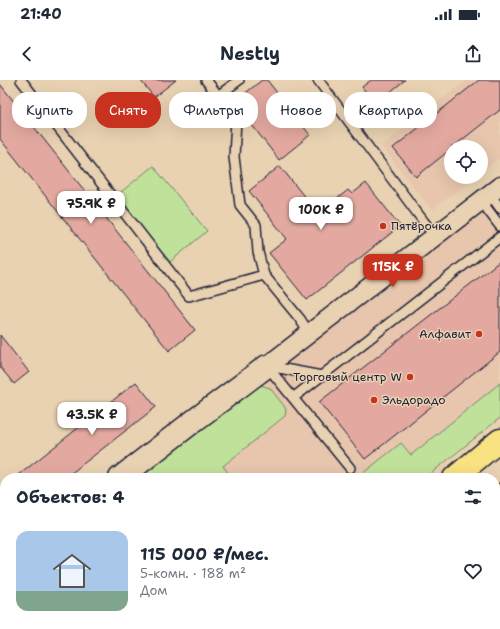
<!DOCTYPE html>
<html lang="ru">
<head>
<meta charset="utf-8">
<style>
	:root { --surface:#fff; --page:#f2f2f3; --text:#1f2937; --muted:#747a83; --line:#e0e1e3; --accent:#c8321e }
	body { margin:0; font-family:"Shantell Sans",sans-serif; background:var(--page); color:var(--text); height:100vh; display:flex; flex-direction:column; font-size:15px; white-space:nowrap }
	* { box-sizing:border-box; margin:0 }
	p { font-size:13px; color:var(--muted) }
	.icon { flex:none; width:22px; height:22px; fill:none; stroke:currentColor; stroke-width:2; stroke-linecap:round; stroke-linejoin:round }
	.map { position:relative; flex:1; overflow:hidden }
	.sheet { position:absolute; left:0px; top:393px; width:500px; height:156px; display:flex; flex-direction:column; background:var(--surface); border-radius:16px 16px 0 0; box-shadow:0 4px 16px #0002 }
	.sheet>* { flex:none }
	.guide { position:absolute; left:12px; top:12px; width:476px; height:36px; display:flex; gap:8px }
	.controls { position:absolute; left:444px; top:60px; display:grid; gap:8px }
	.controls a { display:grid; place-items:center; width:44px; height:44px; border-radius:50%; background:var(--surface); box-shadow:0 4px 16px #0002; font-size:20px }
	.price { position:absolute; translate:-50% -34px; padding:0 9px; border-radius:8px; background:#fff; color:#222; font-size:13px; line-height:26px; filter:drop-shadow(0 1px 2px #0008) }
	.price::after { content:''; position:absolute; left:50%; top:24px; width:12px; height:9px; margin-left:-6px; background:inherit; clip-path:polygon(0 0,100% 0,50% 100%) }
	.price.on { background:var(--accent); color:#fff }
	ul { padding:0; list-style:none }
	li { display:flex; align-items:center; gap:12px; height:100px; padding:0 16px }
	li+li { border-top:1px solid var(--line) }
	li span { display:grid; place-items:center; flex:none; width:112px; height:80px; border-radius:12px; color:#555 }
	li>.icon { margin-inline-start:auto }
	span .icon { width:48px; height:48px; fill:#fffc; stroke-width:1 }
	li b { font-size:17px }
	h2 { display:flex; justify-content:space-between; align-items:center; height:48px; padding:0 16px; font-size:17px }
	.chip { padding:0 14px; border-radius:16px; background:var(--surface); box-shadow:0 4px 16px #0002; font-size:14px; line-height:36px }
	.chip.on { background:var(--accent); color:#fff }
	.status { display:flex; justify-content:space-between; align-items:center; height:28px; padding:0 20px; background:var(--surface); direction:ltr }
	.status svg { height:11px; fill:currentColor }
	header { display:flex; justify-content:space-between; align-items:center; height:52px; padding:0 16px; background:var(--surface); font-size:18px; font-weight:700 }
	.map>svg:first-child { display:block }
	.built { fill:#e7c6ad }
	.green { fill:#c0e19a; stroke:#71826a }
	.building { fill:#e3a9a0; stroke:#22223b }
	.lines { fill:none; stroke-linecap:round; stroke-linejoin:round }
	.lane-casing { stroke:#22223b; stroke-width:12 }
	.street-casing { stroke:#22223b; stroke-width:21 }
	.secondary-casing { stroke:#22223b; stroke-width:25 }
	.highway-casing { stroke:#22223b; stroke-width:25 }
	.lane { stroke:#e9d2b2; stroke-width:9 }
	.street { stroke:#e9d2b2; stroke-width:18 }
	.secondary { stroke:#e9d2b2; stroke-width:22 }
	.highway { stroke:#f8e281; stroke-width:22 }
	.poi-dot { fill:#c8321e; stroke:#e9d2b2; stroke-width:1.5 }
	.labels { text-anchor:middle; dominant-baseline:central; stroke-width:3; stroke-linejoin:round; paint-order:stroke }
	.poi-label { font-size:12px; fill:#22223b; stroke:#e9d2b2; text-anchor:start }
</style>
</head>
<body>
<div class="status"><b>21:40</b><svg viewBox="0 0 49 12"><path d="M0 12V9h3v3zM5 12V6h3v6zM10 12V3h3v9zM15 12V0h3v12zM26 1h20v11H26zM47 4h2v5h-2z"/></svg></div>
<header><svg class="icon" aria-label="back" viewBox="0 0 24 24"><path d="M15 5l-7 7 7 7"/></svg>Nestly<svg class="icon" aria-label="share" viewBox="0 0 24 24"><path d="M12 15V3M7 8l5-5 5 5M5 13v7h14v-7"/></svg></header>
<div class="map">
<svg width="500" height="549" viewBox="0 0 500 549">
	<rect width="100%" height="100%" fill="#e9d2b2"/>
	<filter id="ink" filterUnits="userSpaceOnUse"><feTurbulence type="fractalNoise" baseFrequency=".025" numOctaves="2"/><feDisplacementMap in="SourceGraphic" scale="8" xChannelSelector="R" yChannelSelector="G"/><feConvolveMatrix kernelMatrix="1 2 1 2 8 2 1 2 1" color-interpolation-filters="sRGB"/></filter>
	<g filter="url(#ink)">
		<path class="built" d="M467,0H500V78L481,92V67H451V97H475L432,130L381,66Z
			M500,120V303L411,375L401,364L357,398H232L222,387L285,335L284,326L261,298Z"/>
		<path class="green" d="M153,86L207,151L170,182L116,116Z
			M500,303V338L425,398H357L401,363L411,375Z
			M261,305L270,308L284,326L286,330L285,336L223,386L232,398H137L251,308Z
			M500,470V549H401L408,544H495V474Z
			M5,502V544H241L234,549H0V506Z"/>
		<path class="building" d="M140,0H176L154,17Z
			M262,0H267L310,55L279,80L234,22Z
			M371,0H405L375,24L362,7Z
			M479,0H500V30L453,67H451V69L416,97L393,68Z
			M0,4L195,250L169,271L0,59Z
			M280,86L318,134L348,110L352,114L366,103L400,146L307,220L269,173L287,159L249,111Z
			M500,181V272L365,379L319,322Z
			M0,255L29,292L14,304L0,287Z
			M136,302L156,327L65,398H15Z"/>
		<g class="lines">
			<g class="lane-casing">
				<path id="lane" d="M21,0L189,216L264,195
					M206,0L236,39L234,77L240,125L256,145L258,172L264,195L300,239L309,253
					M318,0L424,142L435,156
					M218,16L239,0
					M490,114L500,128
					M481,121L500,146
					M267,286L350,388
					M268,286L322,296
					M293,318L500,157"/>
			</g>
			<g class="street-casing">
				<path id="street" d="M267,286L500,106"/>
			</g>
			<g class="secondary-casing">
				<path id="secondary" d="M120,398L191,343L267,286
					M0,492L5,488"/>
			</g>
			<g class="highway-casing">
				<path id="highway" d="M454,398L500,360
					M495,419L500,415
					M267,549L273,544
					M334,549L340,544"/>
			</g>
			<use href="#lane" class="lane"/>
			<use href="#street" class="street"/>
			<use href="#secondary" class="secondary"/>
			<use href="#highway" class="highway"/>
		</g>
	</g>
	<g class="poi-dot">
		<circle cx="383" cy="146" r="4"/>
		<circle cx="479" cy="254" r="4"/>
		<circle cx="410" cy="297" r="4"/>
		<circle cx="374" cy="320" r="4"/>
	</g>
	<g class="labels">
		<g class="poi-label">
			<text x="391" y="146">Пятёрочка</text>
			<text x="471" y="254" text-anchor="end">Алфавит</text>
			<text x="402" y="297" text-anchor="end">Торговый центр W</text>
			<text x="382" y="320">Эльдорадо</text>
		</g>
	</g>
</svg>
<div class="controls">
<a><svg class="icon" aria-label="locate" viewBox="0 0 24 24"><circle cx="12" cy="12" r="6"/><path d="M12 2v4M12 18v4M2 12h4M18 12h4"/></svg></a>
</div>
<b class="price" style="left:91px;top:145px">75.9K ₽</b>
<b class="price" style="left:321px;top:151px">100K ₽</b>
<b class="price on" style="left:393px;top:208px">115K ₽</b>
<b class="price" style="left:92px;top:356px">43.5K ₽</b>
<div class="guide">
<a class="chip">Купить</a>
<a class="chip on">Снять</a>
<a class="chip">Фильтры</a>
<a class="chip">Новое</a>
<a class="chip">Квартира</a>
</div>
<section class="sheet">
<h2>Объектов: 4<svg class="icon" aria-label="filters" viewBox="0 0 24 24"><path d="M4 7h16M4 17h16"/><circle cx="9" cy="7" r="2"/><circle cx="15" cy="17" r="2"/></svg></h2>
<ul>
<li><span style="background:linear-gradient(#a9c7e8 75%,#7fa58c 0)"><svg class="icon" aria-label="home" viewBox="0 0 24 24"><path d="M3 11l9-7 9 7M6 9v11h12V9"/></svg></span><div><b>115 000 ₽/мес.</b><p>5-комн. · 188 m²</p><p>Дом</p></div><svg class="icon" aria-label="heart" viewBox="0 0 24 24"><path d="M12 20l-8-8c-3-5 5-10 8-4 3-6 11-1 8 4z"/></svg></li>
</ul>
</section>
</div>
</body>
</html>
